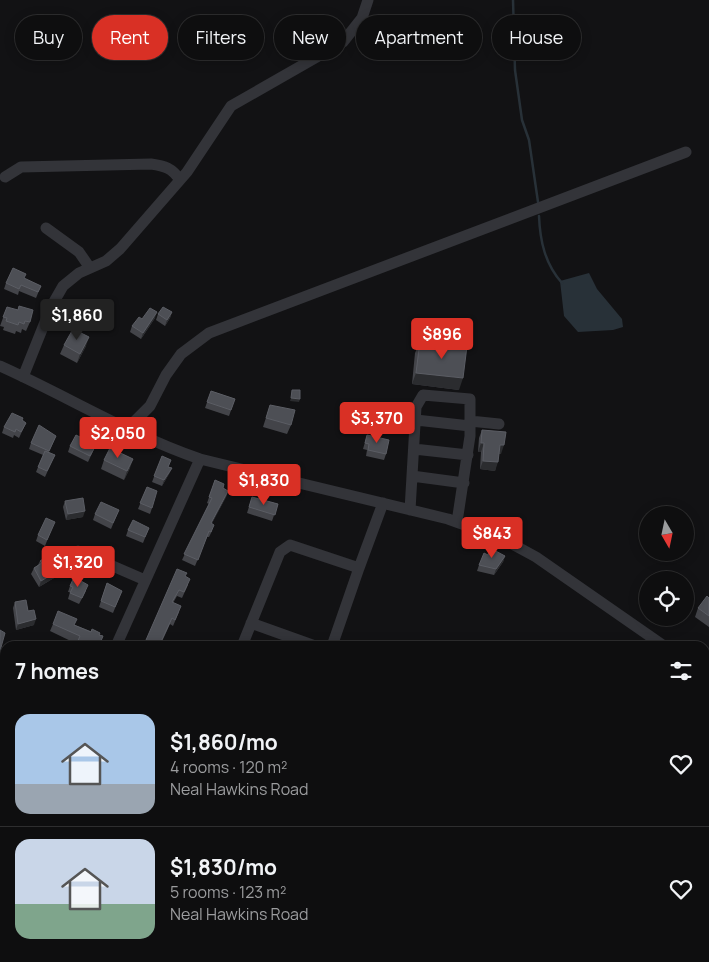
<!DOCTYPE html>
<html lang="en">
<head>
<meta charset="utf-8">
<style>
	:root { --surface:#0e0e0f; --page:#171718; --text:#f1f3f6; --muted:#9b9c9e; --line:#2e2e2f; --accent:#d93025 }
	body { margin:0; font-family:Manrope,sans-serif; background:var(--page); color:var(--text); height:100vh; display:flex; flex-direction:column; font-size:19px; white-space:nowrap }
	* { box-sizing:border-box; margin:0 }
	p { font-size:16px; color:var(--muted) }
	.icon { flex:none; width:28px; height:28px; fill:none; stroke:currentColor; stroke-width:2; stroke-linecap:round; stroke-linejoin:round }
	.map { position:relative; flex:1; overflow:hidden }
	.drawer { position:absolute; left:0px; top:641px; width:710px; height:321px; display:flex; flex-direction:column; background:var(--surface); border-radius:15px 15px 0 0; box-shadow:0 2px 12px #0003,0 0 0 1px var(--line) }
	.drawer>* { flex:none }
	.guide { position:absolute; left:15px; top:15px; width:680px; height:45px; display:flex; gap:10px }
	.needle { width:32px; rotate:171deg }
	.fabs { position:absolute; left:639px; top:506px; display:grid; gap:10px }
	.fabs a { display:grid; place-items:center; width:55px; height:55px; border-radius:50%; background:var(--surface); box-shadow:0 2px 12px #0003,0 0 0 1px var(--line); font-size:25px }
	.price { position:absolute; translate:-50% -42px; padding:0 11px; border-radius:5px; background:var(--accent); color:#fff; font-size:16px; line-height:32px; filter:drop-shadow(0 1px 2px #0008) }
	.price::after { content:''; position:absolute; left:50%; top:30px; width:15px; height:11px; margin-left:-8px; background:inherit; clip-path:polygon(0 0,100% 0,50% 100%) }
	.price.selected { background:#222; color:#fff }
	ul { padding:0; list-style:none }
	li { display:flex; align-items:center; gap:15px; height:125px; padding:0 15px }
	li+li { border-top:1px solid var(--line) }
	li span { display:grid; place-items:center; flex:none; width:140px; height:100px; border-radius:15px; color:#555 }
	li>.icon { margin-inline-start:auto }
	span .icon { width:60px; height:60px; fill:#fffc; stroke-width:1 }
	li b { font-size:21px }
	h2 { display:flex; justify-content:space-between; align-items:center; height:60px; padding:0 15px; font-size:21px }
	.pill { padding:0 18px; border-radius:22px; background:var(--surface); box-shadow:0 2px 12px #0003,0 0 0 1px var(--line); font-size:18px; line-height:45px }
	.pill.selected { background:var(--accent); color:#fff }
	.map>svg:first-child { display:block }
	.water { fill:#283138 }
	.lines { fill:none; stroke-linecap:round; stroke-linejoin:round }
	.stream { stroke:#283138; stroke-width:2.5 }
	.path { stroke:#393b40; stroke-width:1; stroke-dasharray:2.5 4; stroke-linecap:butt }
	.minor { stroke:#333439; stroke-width:11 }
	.wall { fill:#434449 }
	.shaded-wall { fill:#2b2c2f }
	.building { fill:#4d4f55; stroke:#5b5d64 }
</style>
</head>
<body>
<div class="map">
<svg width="709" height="962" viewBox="0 0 709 962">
	<rect width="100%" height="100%" fill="#121214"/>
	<path class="water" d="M589,273L597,289L622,319L623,327L613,330L578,332L564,316L560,281Z"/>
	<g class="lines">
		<path class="stream" d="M513,0L515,70L522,120L529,140L538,202
			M539,216C540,241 545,264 562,283"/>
		<path class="path" d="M655,962L656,958"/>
		<path class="minor" d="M5,177L21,167L151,164C165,166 172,168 180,180
			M46,228L79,252L90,268
			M0,366C67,396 130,435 200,459L448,519L501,538L536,557L664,646
			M23,377L51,307L63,286L79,273L106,261L120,249L187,172L231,106L343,42L362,18L368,0
			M416,420L470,426
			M470,421L499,424
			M127,429L150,406L166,375L181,354L209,333L686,152
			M414,449L468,455
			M412,476L464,483
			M410,510L416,407L423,395L470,399V436L457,522
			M78,551L145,580
			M251,623L315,646
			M116,646L200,459
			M242,646L280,552L290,545L359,568L383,503
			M332,646L359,568
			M705,675L709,677
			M0,779L5,781
			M701,958L705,962
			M312,962L348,958
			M462,962V958
			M616,962L617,958"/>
	</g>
	<path class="wall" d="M25,279L41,286L36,298L19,291L18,295L4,289L6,283Z
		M7,307L30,322L26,331L22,329L21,333L16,331L15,334L3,330L4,327L0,326Z
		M172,312L170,318L165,326L156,320L158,314Z
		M155,318L141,339L130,332L132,326L142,319Z
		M420,341L459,390L412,384L415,353Z
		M64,345L86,346L77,363L60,354Z
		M211,391L235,399L229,416L205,408Z
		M352,403L361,419L359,425L347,422Z
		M270,405L291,425L287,434L263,427Z
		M22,421L26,423L19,438L14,435L13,438L2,433L4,427Z
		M482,430L501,454H499L495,471L480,469L481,452H478L479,438Z
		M367,435L386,454L384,460L366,456L367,450L363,449Z
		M56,436L49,452L55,455L45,477L36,472L43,455L29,449L31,443Z
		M96,445L88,462L68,452L70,446Z
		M162,456L168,467L172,468L169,474L162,486L152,482Z
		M104,460L130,468L124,480L101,469Z
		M215,480L223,488L228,491L226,497L212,523V531L209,537H207L195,566L182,560L209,504L207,503Z
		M147,487L152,508L150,514L138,509Z
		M252,497L278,504L272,521L247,513Z
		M65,501L83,517L66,520L63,507Z
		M119,510L111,529L93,520L95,514Z
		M52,528L45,546L36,541L38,535Z
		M149,528L143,543L126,536L128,530Z
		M488,555L505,556L503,562L494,575L477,571L479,565Z
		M40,561L56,572L54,578L39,587L31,574L34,568L38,565Z
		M185,576L188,585L182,598L177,596L173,603L179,612L173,626L170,624L160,646H144L146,640Z
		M107,583L122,591L113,613L99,607Z
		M70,586L86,591L79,604L68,599L70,592H68Z
		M709,598V627L695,617L698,608Z
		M15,602L28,611L34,625L16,630L13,608Z
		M53,624L75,625L103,636L99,646H76L77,644L50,631Z
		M5,737V753L0,751V749Z
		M709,785V814L705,810V789Z
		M705,887L709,891V944L705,940Z
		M31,958H48L46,962H29Z
		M219,958H264L262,962H217Z"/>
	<path class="shaded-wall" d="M157,312L155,318L141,339L143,333Z
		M172,312L170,318L165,326L167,320Z
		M89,337L86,346L77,363L80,354Z
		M416,373L463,378L459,390L412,384Z
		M291,398L300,399L299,402L290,401Z
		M481,443H484L481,452H478Z
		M500,445H504L501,454L497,453Z
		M133,459L130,468L124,480L127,471Z
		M483,461L498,462L495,471L480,469Z
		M172,468L169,474L162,486L164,480Z
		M228,491L226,497L209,529L211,523Z
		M85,511L83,517L66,520L68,514Z
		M505,556L503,562L494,575L496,569Z
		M56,572L54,578L39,587L41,581Z
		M36,619L34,625L16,630L18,624Z
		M5,689V693L0,697V692Z"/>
	<path class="building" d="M13,268L26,274L24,278L41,286L38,292L21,285L19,289L6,283Z
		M19,306L33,310L30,322L25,321L24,324L19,322L18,325L6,321L7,318L3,317L7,307L18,310Z
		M163,307L172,312L167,320L158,314Z
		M150,308L157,312L143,333L132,326L139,317L142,319Z
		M73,329L89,337L80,354L64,345Z
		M420,341L467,346L463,378L416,373Z
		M292,390H300V399L291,398Z
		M211,391L235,399L231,410L207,402Z
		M352,403L364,405L361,419L349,416Z
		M270,405L295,410L291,425L266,418Z
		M12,413L23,418L22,420L26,423L21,432L16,429L15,432L4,427Z
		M39,425L56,436L49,451L31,443Z
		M482,430L506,432L504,445H500L498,462L483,461L484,443H481Z
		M76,435L96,445L90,456L70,446Z
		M367,435L389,440L386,454L368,450L369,444L365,443Z
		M110,448L133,459L127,471L104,460Z
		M45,451L55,455L47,471L38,467Z
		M162,456L171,460L168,467L172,468L164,480L154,476Z
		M215,480L224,484L223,488L228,491L211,523L214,525L211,532L209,531L198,560L184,554L212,498L209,497Z
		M147,487L157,491L152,508L140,503Z
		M252,497L278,504L275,515L249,507Z
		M83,498L85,511L68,514L65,501Z
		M101,502L119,510L113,523L95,514Z
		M46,518L55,522L47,540L38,535Z
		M133,520L149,528L145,537L128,530Z
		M490,548L505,556L496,569L479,565L484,553L488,555Z
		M48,556L56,572L41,581L34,568L42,563L40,561Z
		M177,569L187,573L185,576L190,579L184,592L179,590L172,602L181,606L175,620L172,618L159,646L146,640Z
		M74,577L88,585L82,598L70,593L73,587L70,586Z
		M107,583L122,591L115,607L101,601Z
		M707,596L709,598V616L698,608Z
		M26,600L28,611L34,610L36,619L18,624L15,602Z
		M58,611L77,619L74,625L91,632L92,629L100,633L99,635L103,636L99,646H86L77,643L80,636L53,624Z
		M0,630L5,633L0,651Z
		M1,666L5,672V689L0,692V667Z
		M5,737V746L2,745Z
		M709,785V798L705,795V789Z
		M0,788L5,791V814L0,824Z
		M705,887L709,891V928L705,924Z
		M30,958H47L45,962H39Z
		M202,958H212L215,962H199L198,960Z
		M226,958H264L262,962H239Z
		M666,958H684L689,962H662Z"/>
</svg>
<div class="fabs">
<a><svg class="needle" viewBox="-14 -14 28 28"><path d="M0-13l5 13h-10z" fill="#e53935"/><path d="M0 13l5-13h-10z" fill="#9b9c9e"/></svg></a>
<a><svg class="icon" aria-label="locate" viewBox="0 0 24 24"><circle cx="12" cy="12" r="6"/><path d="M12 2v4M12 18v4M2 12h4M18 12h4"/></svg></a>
</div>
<b class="price selected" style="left:77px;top:341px">$1,860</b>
<b class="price" style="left:442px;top:360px">$896</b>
<b class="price" style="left:377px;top:444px">$3,370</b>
<b class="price" style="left:118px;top:459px">$2,050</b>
<b class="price" style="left:264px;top:506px">$1,830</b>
<b class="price" style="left:492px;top:559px">$843</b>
<b class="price" style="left:78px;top:588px">$1,320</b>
<div class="guide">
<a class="pill">Buy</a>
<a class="pill selected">Rent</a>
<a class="pill">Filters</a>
<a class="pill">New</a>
<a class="pill">Apartment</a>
<a class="pill">House</a>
</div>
<section class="drawer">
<h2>7 homes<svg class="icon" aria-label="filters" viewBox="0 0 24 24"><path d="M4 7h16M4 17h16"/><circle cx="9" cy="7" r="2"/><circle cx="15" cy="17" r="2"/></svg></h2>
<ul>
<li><span style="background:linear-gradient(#a9c7e8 70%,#9aa5b1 0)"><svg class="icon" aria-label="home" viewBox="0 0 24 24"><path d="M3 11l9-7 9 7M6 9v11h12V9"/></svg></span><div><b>$1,860/mo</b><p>4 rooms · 120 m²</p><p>Neal Hawkins Road</p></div><svg class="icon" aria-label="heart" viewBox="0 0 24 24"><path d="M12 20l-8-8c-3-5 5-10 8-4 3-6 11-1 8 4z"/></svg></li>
<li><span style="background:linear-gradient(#c9d6e8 65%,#7fa58c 0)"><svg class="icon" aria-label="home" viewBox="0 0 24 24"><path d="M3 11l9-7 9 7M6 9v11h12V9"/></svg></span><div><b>$1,830/mo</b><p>5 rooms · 123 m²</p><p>Neal Hawkins Road</p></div><svg class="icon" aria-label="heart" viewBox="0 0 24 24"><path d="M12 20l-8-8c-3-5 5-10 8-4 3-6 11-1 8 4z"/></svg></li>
</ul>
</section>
</div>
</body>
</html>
